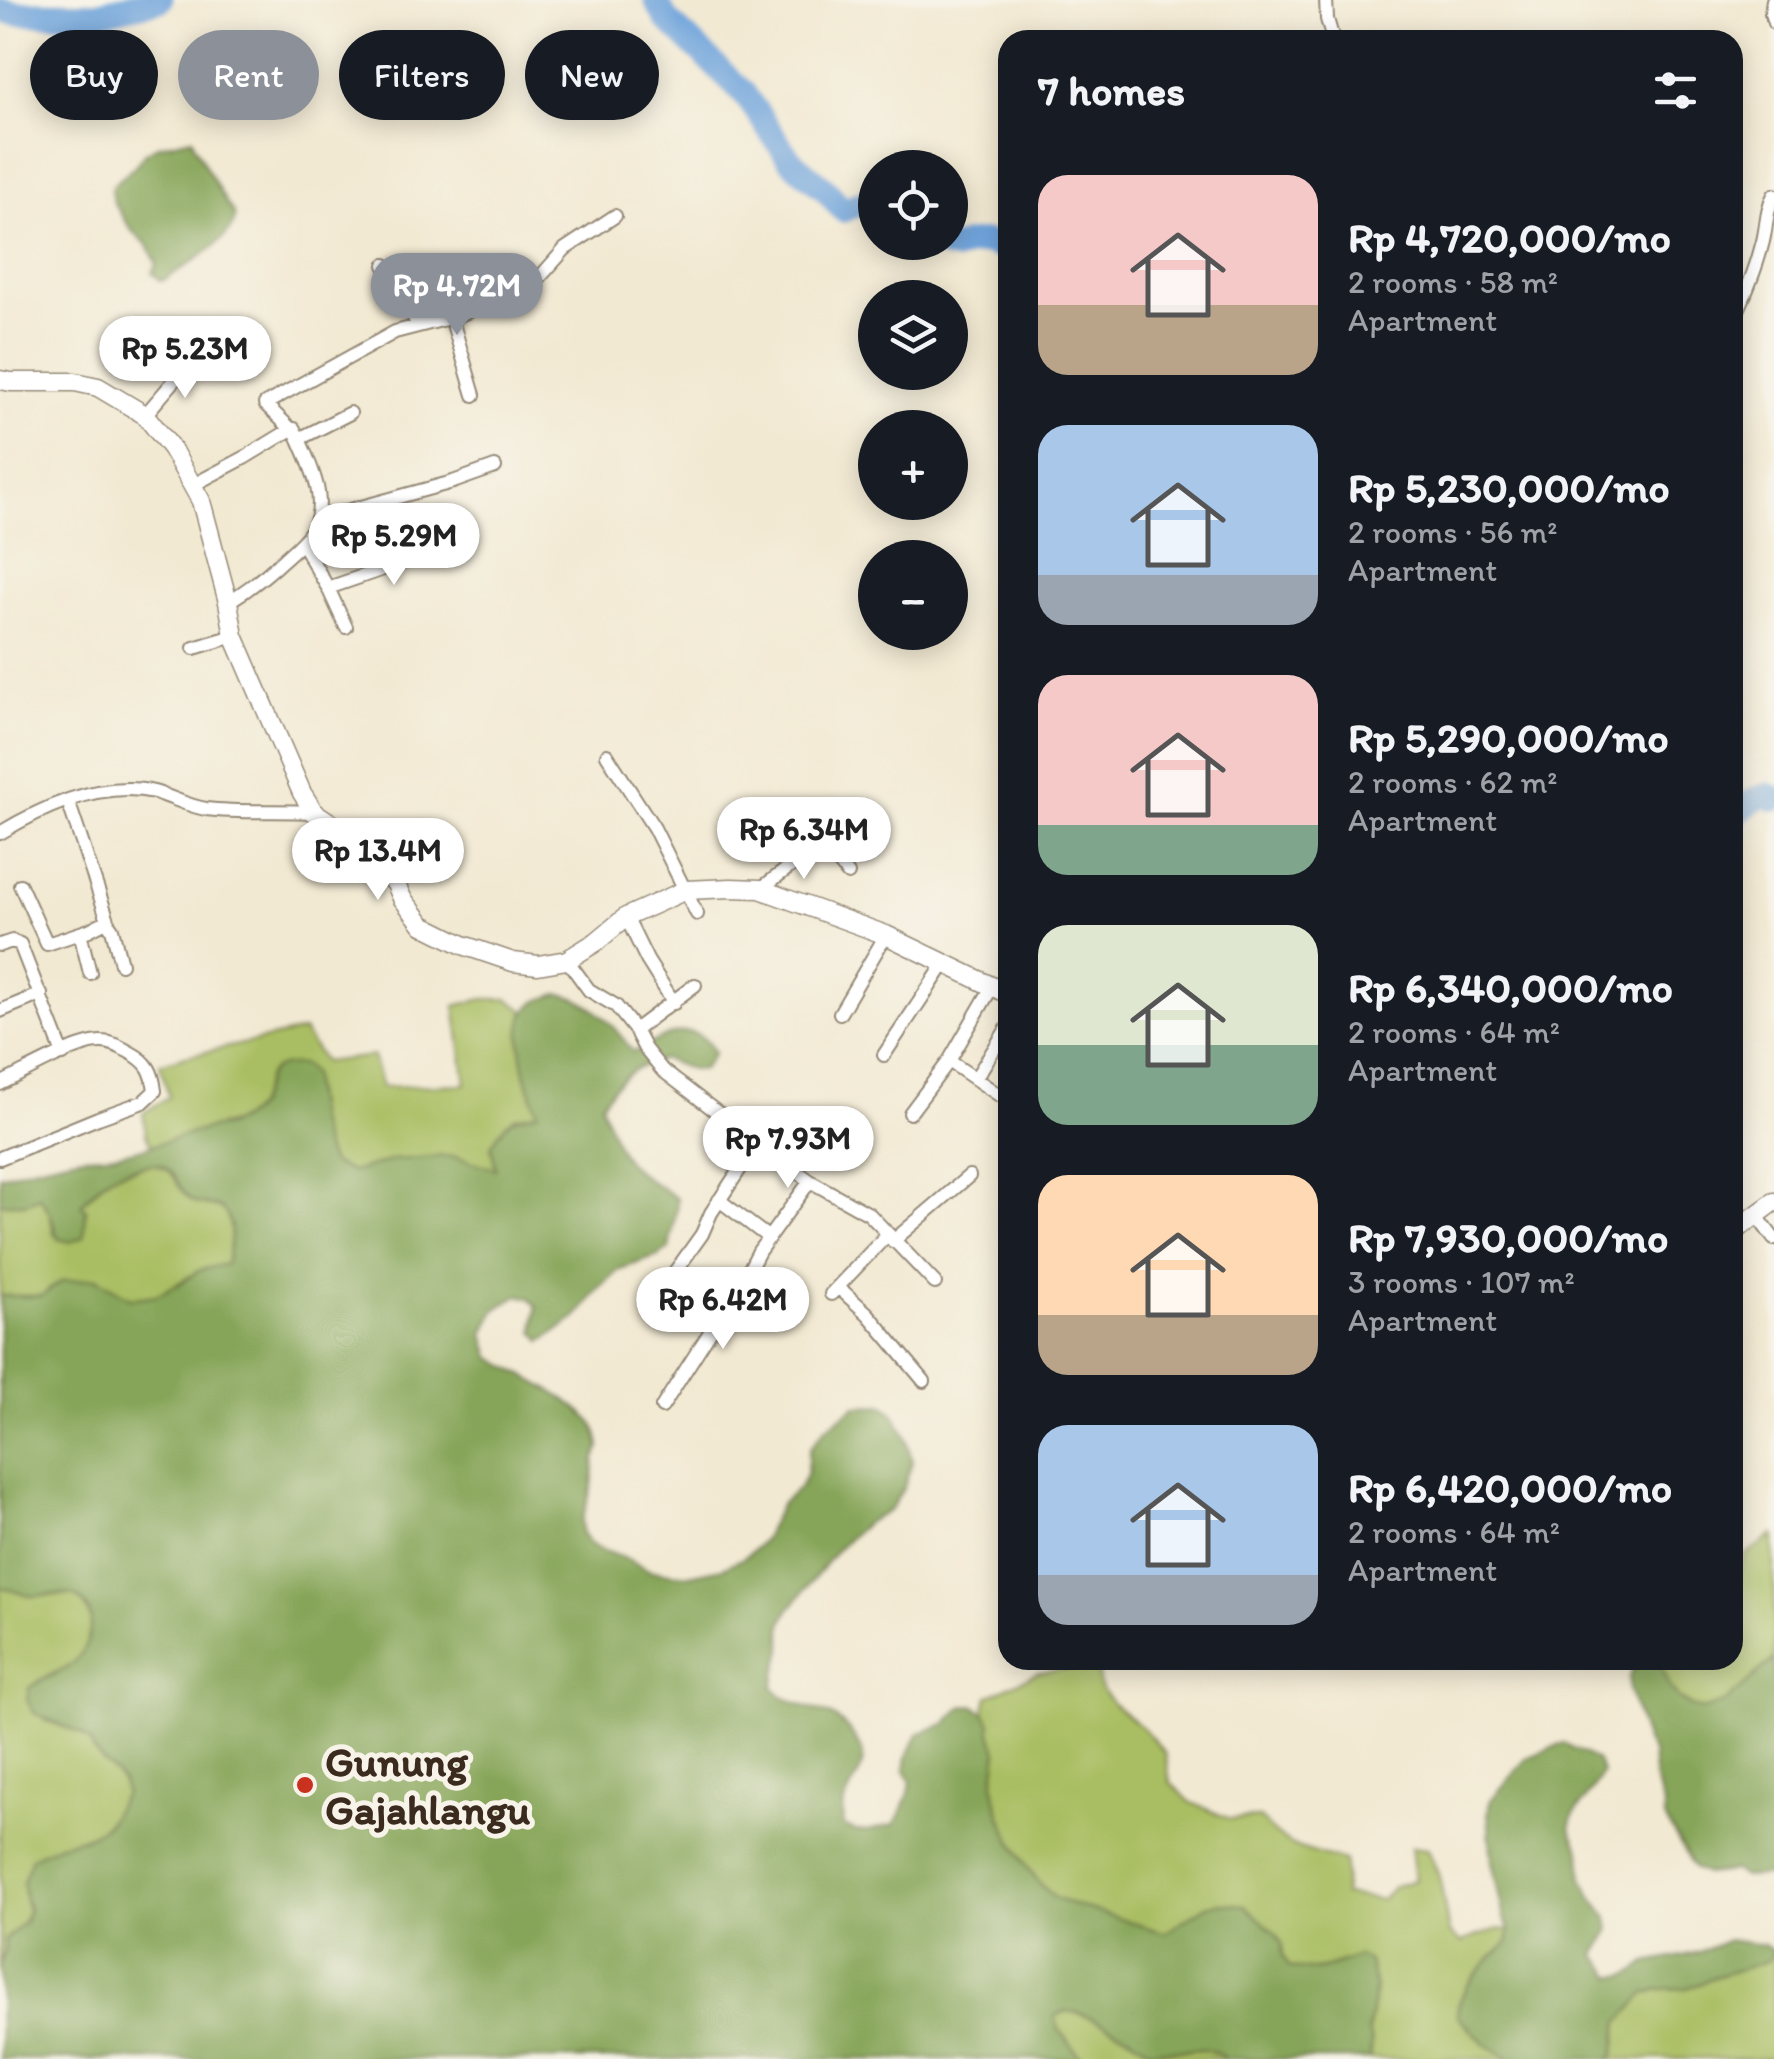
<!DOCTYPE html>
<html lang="en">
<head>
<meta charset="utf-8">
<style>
	:root { --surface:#171b24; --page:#20242c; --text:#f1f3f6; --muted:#9ea1a6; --accent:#8c9099 }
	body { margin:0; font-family:Itim,sans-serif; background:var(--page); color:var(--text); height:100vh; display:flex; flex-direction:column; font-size:38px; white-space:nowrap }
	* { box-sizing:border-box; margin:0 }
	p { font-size:32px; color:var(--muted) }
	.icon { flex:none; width:55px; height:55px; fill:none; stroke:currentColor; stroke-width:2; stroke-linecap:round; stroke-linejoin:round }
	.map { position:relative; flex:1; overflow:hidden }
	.details { position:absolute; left:998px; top:30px; width:745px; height:1640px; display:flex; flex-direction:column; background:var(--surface); border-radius:30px; box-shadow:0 5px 25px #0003 }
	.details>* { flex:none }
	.top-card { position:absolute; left:30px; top:30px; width:818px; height:90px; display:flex; gap:20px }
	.tools { position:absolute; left:858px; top:150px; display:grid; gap:20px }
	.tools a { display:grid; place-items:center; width:110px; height:110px; border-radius:50%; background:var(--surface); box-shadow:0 5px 25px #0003; font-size:50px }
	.price { position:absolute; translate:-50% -85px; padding:0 22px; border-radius:35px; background:#fff; color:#222; font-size:32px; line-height:65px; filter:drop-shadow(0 2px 5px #0008) }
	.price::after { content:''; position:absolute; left:50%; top:60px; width:30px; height:22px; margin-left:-15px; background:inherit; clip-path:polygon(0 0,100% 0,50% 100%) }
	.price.on { background:var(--accent); color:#fff }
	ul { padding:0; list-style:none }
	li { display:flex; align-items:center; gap:30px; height:250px; padding:0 40px }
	li span { display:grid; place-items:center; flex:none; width:280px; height:200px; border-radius:30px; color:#555 }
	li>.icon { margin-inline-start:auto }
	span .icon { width:120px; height:120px; fill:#fffc; stroke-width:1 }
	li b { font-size:42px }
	h2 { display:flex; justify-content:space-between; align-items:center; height:120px; padding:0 40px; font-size:42px }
	.pill { padding:0 35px; border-radius:45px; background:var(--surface); box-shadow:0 5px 25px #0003; font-size:35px; line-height:90px }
	.pill.on { background:var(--accent); color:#fff }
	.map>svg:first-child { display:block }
	.green { fill:#a9be62; stroke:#727440; stroke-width:2.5 }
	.forest { fill:#86a558; stroke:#60683b; stroke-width:2.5 }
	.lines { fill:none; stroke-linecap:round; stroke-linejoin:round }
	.river { stroke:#6fa4dc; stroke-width:25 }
	.street-casing { stroke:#968a78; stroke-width:16 }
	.secondary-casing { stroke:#968a78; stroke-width:21 }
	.street { stroke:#fff; stroke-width:12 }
	.secondary { stroke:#fff; stroke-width:18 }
	.poi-dot { fill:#c8321e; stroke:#f7f3e8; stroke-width:4 }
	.labels { text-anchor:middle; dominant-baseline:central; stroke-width:10; stroke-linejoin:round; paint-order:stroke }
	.poi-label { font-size:42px; font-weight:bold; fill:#3b2a1e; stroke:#f7f3e8; text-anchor:start }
</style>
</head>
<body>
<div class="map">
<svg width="1774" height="2059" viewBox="0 0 1774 2059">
	<rect width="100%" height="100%" fill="#f7f3e8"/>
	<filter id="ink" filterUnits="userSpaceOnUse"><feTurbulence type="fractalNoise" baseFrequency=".01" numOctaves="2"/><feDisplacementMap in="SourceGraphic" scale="20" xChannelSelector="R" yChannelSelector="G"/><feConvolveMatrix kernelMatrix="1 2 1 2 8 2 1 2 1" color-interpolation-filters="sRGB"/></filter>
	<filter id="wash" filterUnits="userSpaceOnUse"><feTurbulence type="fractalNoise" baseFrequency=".0048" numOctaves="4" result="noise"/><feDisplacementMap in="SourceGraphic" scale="40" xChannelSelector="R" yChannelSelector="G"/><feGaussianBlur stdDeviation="2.25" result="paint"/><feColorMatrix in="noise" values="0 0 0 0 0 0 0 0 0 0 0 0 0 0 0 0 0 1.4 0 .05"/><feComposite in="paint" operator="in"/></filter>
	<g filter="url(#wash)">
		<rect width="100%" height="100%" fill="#f2e9d2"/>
		<path class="green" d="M483,999H508L525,1011C515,1043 525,1083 539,1112L514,1117L497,1170L456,1157L393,1160L352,1172L331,1163C318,1136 313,1104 312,1075L302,1065C251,1063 274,1093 250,1113C237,1124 221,1125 205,1130C187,1135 169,1141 152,1147L146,1135L143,1113L169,1097L160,1064L186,1056L303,1031L324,1062L373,1056L382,1087L466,1084L455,1006Z
			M152,1164C176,1169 173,1182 187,1197C198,1207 213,1205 226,1211C233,1230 231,1245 227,1264C216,1267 205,1268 196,1273C176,1282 156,1303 130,1298C119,1295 106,1284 96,1278L51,1288L42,1296H0V1203H24L40,1197L50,1213L54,1234L103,1182L113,1174Z
			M1774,1535V1659L1726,1703L1702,1710L1688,1705L1678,1698L1670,1687L1657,1660H1732L1733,1589L1745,1555Z
			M0,1587L32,1596L73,1595L83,1603L89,1614L93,1626L90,1639L75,1663L40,1680L45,1720L80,1733L90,1741L94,1752L123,1781L125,1794C106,1829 99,1834 60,1844L24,1896C31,1920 22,1924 5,1940V1951L0,1966Z
			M1097,1668L1100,1687L1113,1704L1144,1729L1165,1753L1170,1782L1190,1802L1230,1819L1260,1818C1284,1848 1310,1852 1345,1861L1344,1895L1382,1900L1394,1886L1415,1880L1411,1847L1428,1849L1440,1879L1449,1933L1461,1942L1498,1929L1510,1930L1508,1943C1488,1960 1457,1989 1457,2015L1488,2046L1511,2059H1370L1371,2043L1368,2031L1375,1988L1358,1956C1334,1965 1314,1974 1289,1967L1283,1956L1282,1943L1207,1906L1165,1933L1056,1899C1027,1874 997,1822 994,1784C993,1774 998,1763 997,1753C996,1742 989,1736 991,1723L984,1713L988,1696L1038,1672L1065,1669Z
			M1774,1952V2059H1610L1614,2055L1620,2022L1645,1994L1659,1989L1686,1988L1699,1984L1711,1978L1767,1961Z
			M1067,2011C1088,2014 1109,2025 1127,2035C1136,2039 1145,2049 1155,2050C1179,2054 1205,2042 1225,2059H1082L1058,2028L1055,2016Z"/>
		<path class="forest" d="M192,138C200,161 214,180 225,201C227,206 232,209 234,214C242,235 177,272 162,281L152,273L157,264L148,245L132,231L114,203L111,191L113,185L134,167L146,152L158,146Z
			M558,994C589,996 616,1028 633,1052C660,1039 696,1014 714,1053L703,1069L692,1070L663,1059C631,1068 620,1076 601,1104C610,1127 616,1153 636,1170C648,1181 664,1188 677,1199C677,1216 671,1232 669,1249L658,1256L620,1269L599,1288L576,1318L542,1341L534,1331L537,1307L530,1298L518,1295L495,1310L484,1334L491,1357C518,1374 575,1399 593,1424C597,1430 599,1439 600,1447L595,1459L592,1486L582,1520V1533L590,1544L601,1550L627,1559L651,1571L689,1575L723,1568L746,1556L756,1548L764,1538L781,1504L800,1487L806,1475L810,1448L825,1429L856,1406L884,1405L893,1413L906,1436L912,1462L904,1487L890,1510L866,1523L837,1549L789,1610L782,1623V1649L773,1687C798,1715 832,1702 853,1736C857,1742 863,1750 863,1757C863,1776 844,1792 843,1810C843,1815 844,1821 844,1826L855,1831H867L893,1825L900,1816L909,1793L911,1781L905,1770L907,1757L918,1734L945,1724L962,1707L974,1705L984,1713L991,1723C989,1736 996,1742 997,1753C998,1763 993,1774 994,1784C997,1823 1026,1874 1056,1899L1165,1933L1207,1906L1220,1903L1245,1905L1275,1933L1282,1943L1283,1956L1289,1967C1314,1975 1335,1965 1358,1956L1369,1961L1375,1988L1368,2030L1371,2043L1370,2059H1225L1218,2053L1205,2049L1151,2050L1130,2036L1080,2013L1067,2011L1055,2016L1058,2028L1082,2059H0V1966L5,1951V1940L26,1920L28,1909L24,1896L23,1882L32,1857L60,1844L84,1838L95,1832L106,1825L125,1793L122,1781L94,1752L90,1741L80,1733L34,1713L27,1700L29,1688C43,1677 66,1672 76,1660C92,1642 101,1602 70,1595C57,1592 43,1597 30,1596C20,1594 10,1589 0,1587V1296H42L62,1281L96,1278L130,1298L142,1297L156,1295L178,1285L200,1270L226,1264C231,1243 239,1209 210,1205C201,1204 194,1204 188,1197C178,1188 176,1173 163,1166C151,1160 113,1173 103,1181C95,1188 88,1197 81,1205L86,1209L84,1237L71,1242L58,1239L50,1213L40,1197L24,1203H0V1176C27,1168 55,1161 83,1156C93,1155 103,1156 114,1154C147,1150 178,1136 210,1128C214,1127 222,1127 226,1126C237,1122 251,1115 257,1105C271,1078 260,1063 303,1065L312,1074C313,1104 318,1136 331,1163L352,1172L393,1160L444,1156L456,1157L496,1169L491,1146C507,1119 508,1119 538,1112C528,1089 510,1029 529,1008C536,999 548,998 558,994Z
			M1774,1659V1875L1744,1877L1733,1871L1706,1874L1695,1869L1664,1817V1805L1655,1781L1652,1752L1645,1740L1629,1690V1677L1637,1660H1657L1670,1687L1678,1698L1688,1705L1702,1710L1726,1702Z
			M1564,1743L1597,1761L1602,1772L1596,1784L1573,1816L1570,1829L1581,1852L1583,1879L1593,1898L1608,1918L1610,1931L1596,1955L1613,1976H1626L1637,1971L1647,1963L1701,1952L1728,1940L1764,1945L1774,1952L1767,1961L1711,1978L1699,1984L1686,1988L1659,1989L1645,1994L1620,2022L1614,2055L1610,2059H1511L1488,2046L1457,2016C1457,1989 1488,1960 1508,1943L1510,1930L1504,1918L1492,1862L1488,1813L1490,1801L1527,1758Z"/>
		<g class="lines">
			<path class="river" d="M656,0L666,19L743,92L790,160L825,189L843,210L866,201L875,202
				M0,10L15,13L96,14L160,0
				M929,242L955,249L968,244L987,242L1008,250
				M1732,817L1753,800L1768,795L1774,799"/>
		</g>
	</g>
	<g filter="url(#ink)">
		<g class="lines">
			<g class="street-casing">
				<path id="street" d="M1326,0L1327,19L1333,40
					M1773,0L1771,13L1774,23
					M385,265L418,325
					M451,317L474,395
					M1732,323C1745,296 1756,270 1763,241C1767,225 1766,209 1774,195
					M145,415L193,359
					M291,429L265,404L395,332L457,316L514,293L541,276L565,249L615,216
					M193,485L244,458L290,430L294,429L299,439L350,413
					M317,519L453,482L495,467
					M302,543L328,588L346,627
					M328,588L447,547
					M228,602C249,589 267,575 285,558C294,550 305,541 312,530C329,501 311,467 299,439
					M194,648L234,636
					M607,755L654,828L697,914
					M0,833C43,807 102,780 154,792C172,797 187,806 206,809C240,813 279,810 314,812
					M20,885L47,944L89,930L108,920L68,801
					M760,889L821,844L825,846L848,874
					M626,917L647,960L674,1003
					M107,922L112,929L121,964
					M80,933L90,973
					M0,945L12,941L20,944L63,1054
					M567,960L589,990L616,1006L635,1030L695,985
					M0,1011L41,994
					M840,1013L886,935
					M635,1030L645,1049L662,1070L757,1143L711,1213L702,1234L652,1304
					M884,1055L945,963
					M949,1061L999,1095
					M979,1073L1008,1027
					M0,1084C24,1073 78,1041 102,1042C113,1042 122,1048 131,1053C148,1062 153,1072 155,1091L143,1102L98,1118L0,1158
					M910,1113L949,1061L992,987
					M773,1121L757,1143L810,1181L869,1214L935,1283
					M785,1162L816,1117
					M719,1200L769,1238
					M1757,1216L1774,1239
					M893,1241L969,1176
					M838,1287L868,1314L924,1381
					M831,1294L887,1235
					M662,1407L747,1274L759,1251L810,1181"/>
			</g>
			<g class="secondary-casing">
				<path id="secondary" d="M0,380L11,382H75L98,387L145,415L172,449L201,501L228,602L234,636L302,793L314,812L341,830L376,860L396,884L402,898L423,925L463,945L513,962L538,965L567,960L596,942L626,917L686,890L731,888L760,889L886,935L1008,994
					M1732,1233L1774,1202"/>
			</g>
			<use href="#street" class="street"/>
			<use href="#secondary" class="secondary"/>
		</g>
	</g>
	<circle class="poi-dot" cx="305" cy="1785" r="10"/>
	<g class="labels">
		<g class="poi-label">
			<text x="325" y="1761">Gunung<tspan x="325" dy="48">Gajahlangu</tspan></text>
		</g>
	</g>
</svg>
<div class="tools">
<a><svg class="icon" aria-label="locate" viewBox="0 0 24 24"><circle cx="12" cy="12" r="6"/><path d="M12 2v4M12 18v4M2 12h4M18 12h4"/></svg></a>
<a><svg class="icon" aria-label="layers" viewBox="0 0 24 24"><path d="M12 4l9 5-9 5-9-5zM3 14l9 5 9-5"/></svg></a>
<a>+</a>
<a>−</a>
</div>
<b class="price on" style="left:457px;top:338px">Rp 4.72M</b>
<b class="price" style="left:185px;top:401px">Rp 5.23M</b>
<b class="price" style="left:394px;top:588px">Rp 5.29M</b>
<b class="price" style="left:804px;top:882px">Rp 6.34M</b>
<b class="price" style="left:378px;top:903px">Rp 13.4M</b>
<b class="price" style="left:788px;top:1191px">Rp 7.93M</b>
<b class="price" style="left:723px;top:1352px">Rp 6.42M</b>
<div class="top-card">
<a class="pill">Buy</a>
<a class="pill on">Rent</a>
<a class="pill">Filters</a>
<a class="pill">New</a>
</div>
<section class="details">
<h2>7 homes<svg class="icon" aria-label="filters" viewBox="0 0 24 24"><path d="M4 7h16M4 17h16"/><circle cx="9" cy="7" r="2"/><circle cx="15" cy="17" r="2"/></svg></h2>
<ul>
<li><span style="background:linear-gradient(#f6c9c9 65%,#b9a48a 0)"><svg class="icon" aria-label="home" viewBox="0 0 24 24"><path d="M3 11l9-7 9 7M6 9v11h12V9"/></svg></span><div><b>Rp 4,720,000/mo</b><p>2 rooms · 58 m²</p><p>Apartment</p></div></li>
<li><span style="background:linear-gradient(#a9c7e8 75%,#9aa5b1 0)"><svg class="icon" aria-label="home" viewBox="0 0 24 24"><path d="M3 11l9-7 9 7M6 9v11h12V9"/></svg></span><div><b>Rp 5,230,000/mo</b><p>2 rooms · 56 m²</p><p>Apartment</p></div></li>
<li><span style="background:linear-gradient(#f6c9c9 75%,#7fa58c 0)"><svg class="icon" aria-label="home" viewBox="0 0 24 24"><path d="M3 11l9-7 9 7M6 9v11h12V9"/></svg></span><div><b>Rp 5,290,000/mo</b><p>2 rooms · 62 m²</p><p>Apartment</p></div></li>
<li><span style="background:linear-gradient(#dfe7d0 60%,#7fa58c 0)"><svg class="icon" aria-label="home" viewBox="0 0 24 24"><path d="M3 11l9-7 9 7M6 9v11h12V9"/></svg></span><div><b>Rp 6,340,000/mo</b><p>2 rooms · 64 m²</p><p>Apartment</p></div></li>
<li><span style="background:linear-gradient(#ffd9b3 70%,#b9a48a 0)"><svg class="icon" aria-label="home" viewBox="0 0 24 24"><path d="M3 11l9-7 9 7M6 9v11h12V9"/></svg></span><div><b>Rp 7,930,000/mo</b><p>3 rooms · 107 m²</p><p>Apartment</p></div></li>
<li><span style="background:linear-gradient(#a9c7e8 75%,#9aa5b1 0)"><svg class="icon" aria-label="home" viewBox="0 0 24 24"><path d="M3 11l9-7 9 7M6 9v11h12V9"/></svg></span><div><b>Rp 6,420,000/mo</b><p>2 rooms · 64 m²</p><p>Apartment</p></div></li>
</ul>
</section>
</div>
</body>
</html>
